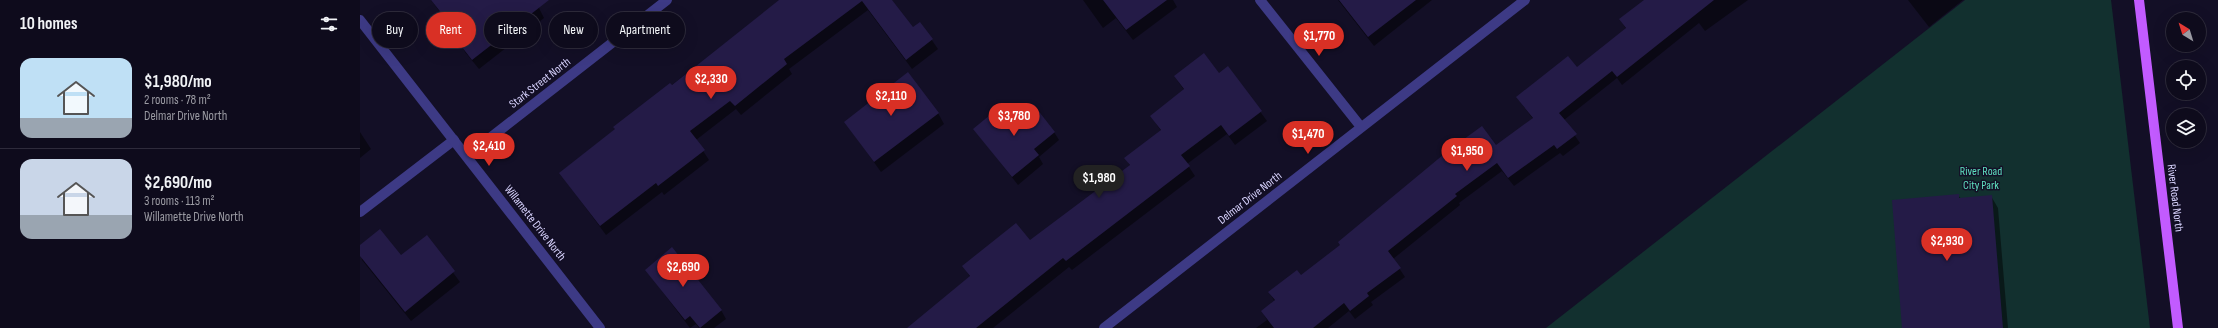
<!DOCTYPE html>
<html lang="en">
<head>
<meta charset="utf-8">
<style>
	:root { --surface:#0e0b1c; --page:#171425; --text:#f1f3f6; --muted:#9b9ba3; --line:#2e2b3b; --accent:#d93025 }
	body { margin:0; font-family:"Sofia Sans Condensed",sans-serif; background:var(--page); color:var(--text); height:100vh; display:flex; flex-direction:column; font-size:15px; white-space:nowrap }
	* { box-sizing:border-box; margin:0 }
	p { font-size:13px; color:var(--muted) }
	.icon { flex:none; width:22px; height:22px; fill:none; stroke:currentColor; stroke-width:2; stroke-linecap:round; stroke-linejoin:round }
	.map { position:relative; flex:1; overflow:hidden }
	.sheet { display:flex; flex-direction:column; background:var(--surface); width:360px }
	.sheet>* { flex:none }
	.guide { position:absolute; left:12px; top:12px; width:380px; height:36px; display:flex; gap:8px }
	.needle { width:26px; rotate:322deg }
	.tools { position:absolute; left:1806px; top:12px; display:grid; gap:8px }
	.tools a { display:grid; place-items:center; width:40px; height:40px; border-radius:50%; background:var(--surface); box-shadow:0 4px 16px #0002,0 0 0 1px var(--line); font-size:20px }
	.price { position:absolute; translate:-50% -34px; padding:0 9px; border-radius:14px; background:var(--accent); color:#fff; font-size:13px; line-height:26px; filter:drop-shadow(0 1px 2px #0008) }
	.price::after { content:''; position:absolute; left:50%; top:24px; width:12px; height:9px; margin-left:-6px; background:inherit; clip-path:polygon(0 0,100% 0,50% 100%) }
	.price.current { background:#222; color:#fff }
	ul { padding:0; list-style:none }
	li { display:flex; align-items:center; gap:12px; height:100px; padding:0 20px }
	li+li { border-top:1px solid var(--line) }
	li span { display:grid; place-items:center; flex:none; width:112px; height:80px; border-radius:12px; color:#555 }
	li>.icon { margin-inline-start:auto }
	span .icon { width:48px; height:48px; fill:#fffc; stroke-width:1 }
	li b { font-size:17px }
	h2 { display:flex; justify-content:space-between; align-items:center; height:48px; padding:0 20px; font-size:17px }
	.chip { padding:0 14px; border-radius:18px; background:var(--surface); box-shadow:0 4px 16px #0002,0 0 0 1px var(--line); font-size:14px; line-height:36px }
	.chip.current { background:var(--accent); color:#fff }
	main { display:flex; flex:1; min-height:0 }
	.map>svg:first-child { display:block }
	.green { fill:#12302f }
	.shadow { fill:#0007 }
	.building { fill:#241b47 }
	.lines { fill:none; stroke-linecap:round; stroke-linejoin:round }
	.lane { stroke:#3d3a85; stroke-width:10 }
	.street { stroke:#3d3a85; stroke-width:10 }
	.primary { stroke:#c25bff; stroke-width:10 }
	.labels { text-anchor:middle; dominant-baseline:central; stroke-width:3; stroke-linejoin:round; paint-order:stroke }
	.street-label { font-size:12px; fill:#d9d4ff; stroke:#130f26 }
	.park-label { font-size:12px; fill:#5fe0c0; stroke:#130f26 }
</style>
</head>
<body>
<main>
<section class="sheet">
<h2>10 homes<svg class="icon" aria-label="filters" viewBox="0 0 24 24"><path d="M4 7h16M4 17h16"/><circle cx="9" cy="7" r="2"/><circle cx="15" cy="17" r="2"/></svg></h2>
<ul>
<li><span style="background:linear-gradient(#bfe0f5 75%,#9aa5b1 0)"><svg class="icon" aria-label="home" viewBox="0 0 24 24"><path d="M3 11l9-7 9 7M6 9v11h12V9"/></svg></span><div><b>$1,980/mo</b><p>2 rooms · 78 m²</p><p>Delmar Drive North</p></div></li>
<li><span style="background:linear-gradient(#c9d6e8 70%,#9aa5b1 0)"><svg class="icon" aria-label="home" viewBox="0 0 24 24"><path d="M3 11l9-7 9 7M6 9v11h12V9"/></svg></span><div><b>$2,690/mo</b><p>3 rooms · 113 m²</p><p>Willamette Drive North</p></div></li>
</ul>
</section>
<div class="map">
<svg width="1858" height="328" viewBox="0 0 1858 328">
	<rect width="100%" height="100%" fill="#130f26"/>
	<path class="green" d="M1605,0H1751L1790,328H1186Z"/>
	<path class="shadow" d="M71,0H185L179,8L184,18L119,69L105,52L100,42L102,41Z
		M420,0H530L552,29L560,23L578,49L552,69L508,10L429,69L432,74L381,115L376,109L336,140L349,160L304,195L302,192L246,235L200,173Z
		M723,0H813L817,7L773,40L756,18L743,28Z
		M978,0H1072L1014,46Z
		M1286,0H1388L1345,31L1339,23L1262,85L1257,78L1204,120L1220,143L1203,156L1200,153L1154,186L1142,171L1099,203L1100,205L1033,259L1045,277L1011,302L1013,305L995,319L989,311L968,328H896L907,320L902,311L915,302L909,292L941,276L1136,147L1173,119L1157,97L1216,69L1266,29L1260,19Z
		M1548,0H1603L1569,27Z
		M868,68L907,121L875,145L867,134L827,164L835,176L712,270L709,267L633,328H549L610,277L604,267L670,241L770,166L766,158L801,131L791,116L824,90L815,77L859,75Z
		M578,113L584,124L521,172L485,122Z
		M653,122L694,132L699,140L679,157L683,164L658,185L614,129Z
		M0,132L11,149L0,158Z
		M1598,195L1601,199L1631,196L1638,208L1648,328H1543Z
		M66,236L100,282L51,321L2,260L0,246L40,257Z
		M286,270L361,310L366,319L354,328H339L336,324L330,328Z"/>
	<path class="building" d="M71,0H189L112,60L98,42L102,39Z
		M419,0H532L553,27L560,22L573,39L546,60L502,1L424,59L427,64L375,106L370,101L330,131L345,150L298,186L296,183L240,226L199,173L255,129L253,127L310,83L312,85Z
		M743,0H807L766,30Z
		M979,0H1056L1008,37Z
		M1284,0H1354L1257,77L1252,71L1199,113L1217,134L1197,149L1194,145L1148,178L1137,163L1095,194L1097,196L1028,251L1041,268L1007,293L1009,296L990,311L984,303L953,328H914L901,311L915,300L908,292L937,270L941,275L980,245L978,242L1089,150L1122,126L1136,145L1173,118L1156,97L1208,56L1217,67L1266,28L1259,19Z
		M844,53L859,73L868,66L902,111L869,136L861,125L821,155L830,166L706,261L703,258L616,328H547L610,276L602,266L656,223L670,240L770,165L764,158L801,130L790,116L824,89L814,76Z
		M548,72L579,113L514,162L484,122Z
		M673,104L695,132L674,149L679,155L652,177L613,129L641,106L653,121Z
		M1599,194V198L1632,195L1643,328H1542L1532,200Z
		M20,229L41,255L67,235L95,271L45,312L0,256V245Z
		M312,247L362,310L340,328L330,316L325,320L285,270Z"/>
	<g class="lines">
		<path class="lane" d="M0,212L94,140"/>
		<path class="street" d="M900,0L1001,127
			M0,20L240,328
			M107,156L307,0
			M744,328L1165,0"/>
		<path class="primary" d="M1779,0L1818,328"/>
	</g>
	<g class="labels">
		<g class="street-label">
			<text transform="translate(180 83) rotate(-38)">Stark Street North</text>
			<text transform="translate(890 198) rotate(-38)">Delmar Drive North</text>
			<text transform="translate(1815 198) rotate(83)">River Road North</text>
			<text transform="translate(175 223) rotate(52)">Willamette Drive North</text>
		</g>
		<g class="park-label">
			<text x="1621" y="171">River Road<tspan x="1621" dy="14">City Park</tspan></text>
		</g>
	</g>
</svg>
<div class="tools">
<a><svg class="needle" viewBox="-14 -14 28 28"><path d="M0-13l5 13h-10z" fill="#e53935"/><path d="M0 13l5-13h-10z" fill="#9b9ba3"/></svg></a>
<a><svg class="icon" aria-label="locate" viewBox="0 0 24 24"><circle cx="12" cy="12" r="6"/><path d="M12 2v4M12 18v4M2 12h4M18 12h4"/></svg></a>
<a><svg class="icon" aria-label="layers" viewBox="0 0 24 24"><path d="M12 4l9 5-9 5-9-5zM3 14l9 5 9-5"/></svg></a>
</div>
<b class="price" style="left:959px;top:57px">$1,770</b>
<b class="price" style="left:351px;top:100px">$2,330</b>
<b class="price" style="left:531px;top:117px">$2,110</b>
<b class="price" style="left:654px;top:137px">$3,780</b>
<b class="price" style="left:948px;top:155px">$1,470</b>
<b class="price" style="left:129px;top:167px">$2,410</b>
<b class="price" style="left:1107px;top:172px">$1,950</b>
<b class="price current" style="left:739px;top:199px">$1,980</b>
<b class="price" style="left:1587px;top:262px">$2,930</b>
<b class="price" style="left:323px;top:288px">$2,690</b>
<div class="guide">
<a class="chip">Buy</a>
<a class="chip current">Rent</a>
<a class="chip">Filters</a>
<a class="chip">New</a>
<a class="chip">Apartment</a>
</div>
</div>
</main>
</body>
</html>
